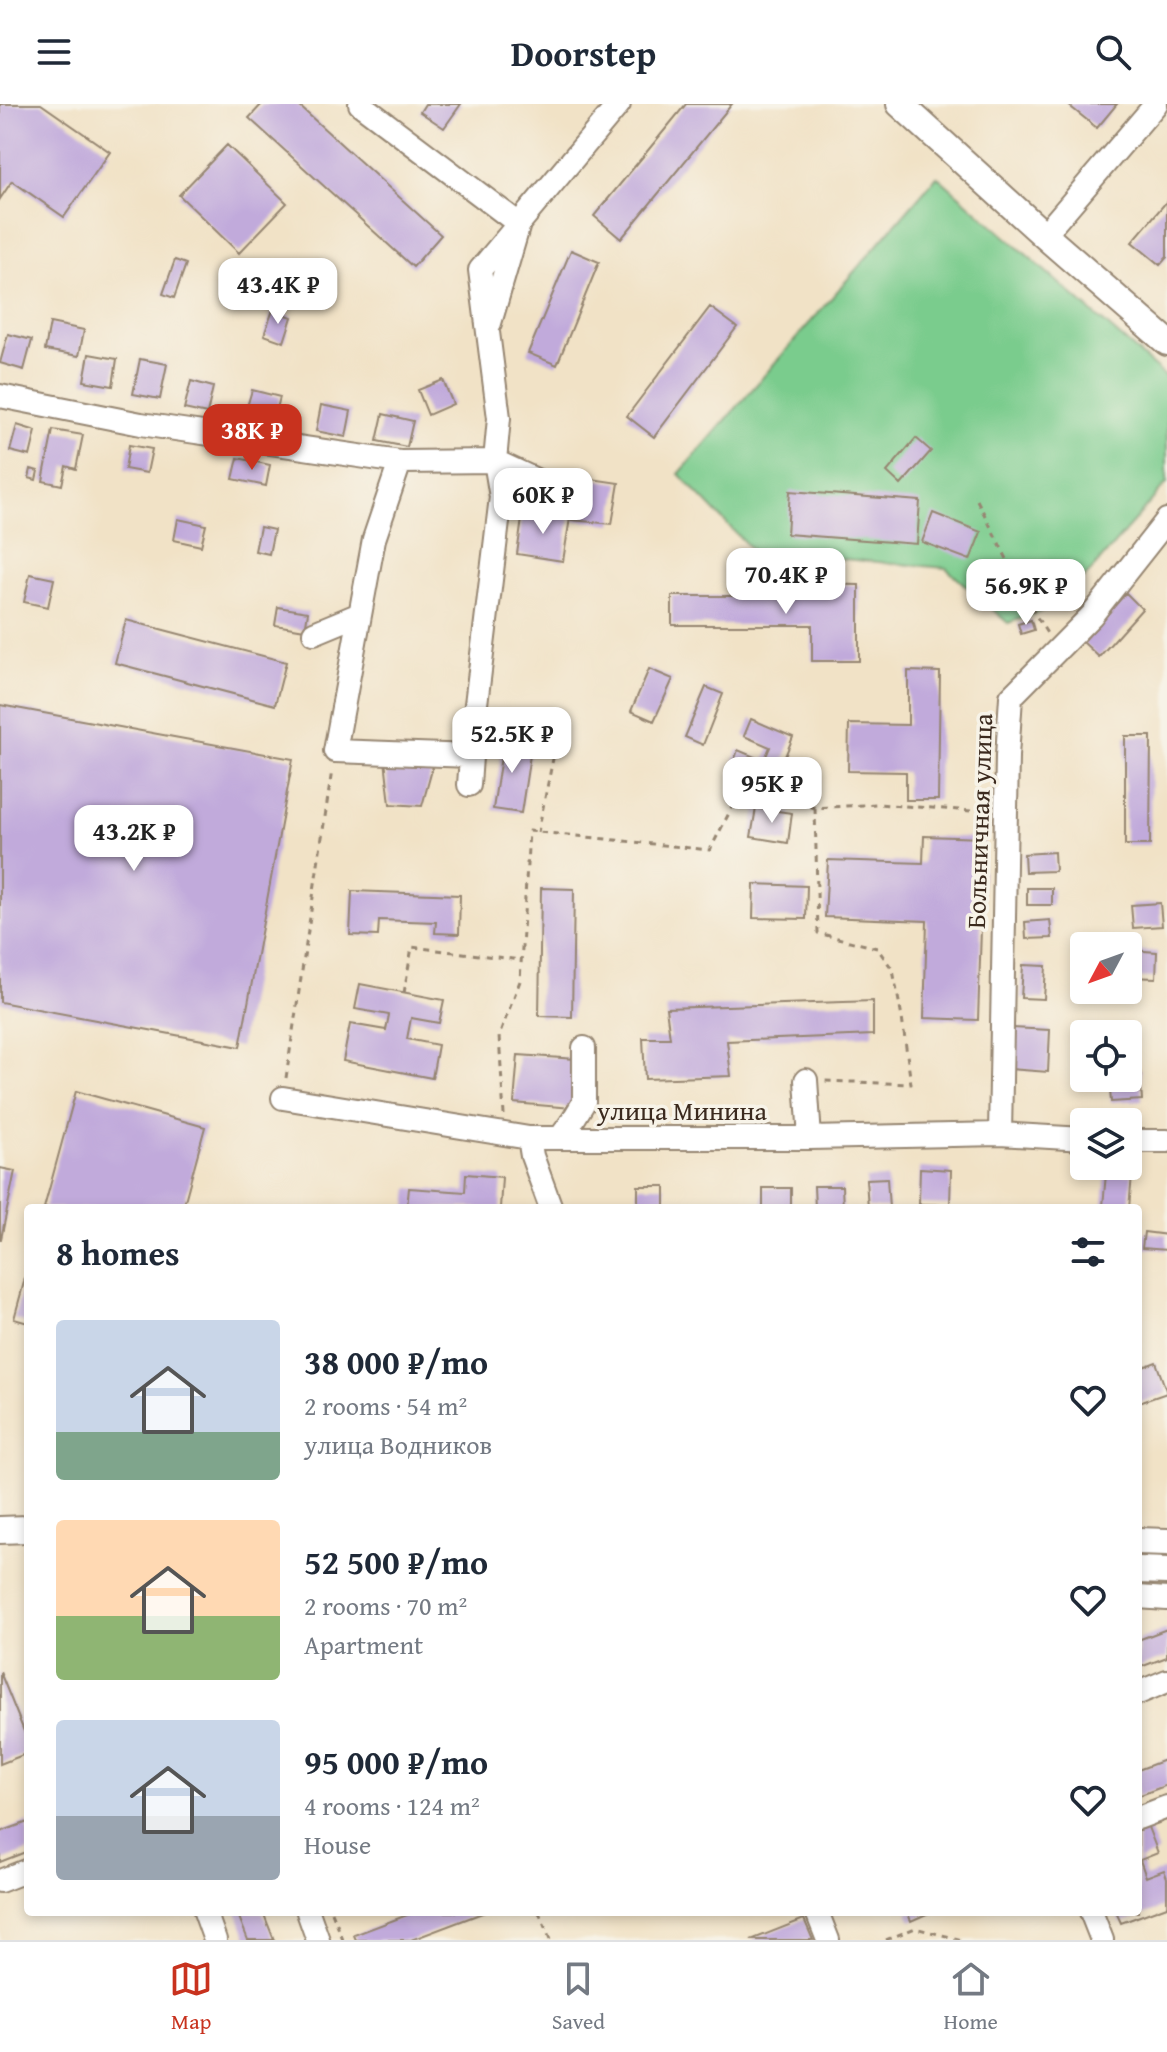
<!DOCTYPE html>
<html lang="en">
<head>
<meta charset="utf-8">
<style>
	:root { --surface:#fff; --page:#f6f6f7; --text:#1f2937; --muted:#747a83; --line:#e0e1e3; --accent:#c8321e }
	body { margin:0; font-family:"Gentium Book Plus",serif; background:var(--page); color:var(--text); height:100vh; display:flex; flex-direction:column; font-size:30px; white-space:nowrap }
	* { box-sizing:border-box; margin:0 }
	p { font-size:26px; color:var(--muted) }
	.icon { flex:none; width:44px; height:44px; fill:none; stroke:currentColor; stroke-width:2; stroke-linecap:round; stroke-linejoin:round }
	.map { position:relative; flex:1; overflow:hidden }
	.drawer { position:absolute; left:24px; top:1100px; width:1118px; height:712px; display:flex; flex-direction:column; background:var(--surface); border-radius:8px; box-shadow:0 4px 12px #0003 }
	.drawer>* { flex:none }
	.needle { width:52px; rotate:229deg }
	.buttons { position:absolute; left:1070px; top:828px; display:grid; gap:16px }
	.buttons a { display:grid; place-items:center; width:72px; height:72px; border-radius:8px; background:var(--surface); box-shadow:0 4px 12px #0003; font-size:40px }
	.price { position:absolute; translate:-50% -68px; padding:0 18px; border-radius:16px; background:#fff; color:#222; font-size:26px; line-height:52px; filter:drop-shadow(0 2px 4px #0008) }
	.price::after { content:''; position:absolute; left:50%; top:48px; width:24px; height:18px; margin-left:-12px; background:inherit; clip-path:polygon(0 0,100% 0,50% 100%) }
	.price.active { background:var(--accent); color:#fff }
	ul { padding:0; list-style:none }
	li { display:flex; align-items:center; gap:24px; height:200px; padding:0 32px }
	li span { display:grid; place-items:center; flex:none; width:224px; height:160px; border-radius:8px; color:#555 }
	li>.icon { margin-inline-start:auto }
	span .icon { width:96px; height:96px; fill:#fffc; stroke-width:1 }
	li b { font-size:34px }
	h2 { display:flex; justify-content:space-between; align-items:center; height:96px; padding:0 32px; font-size:34px }
	header { display:flex; justify-content:space-between; align-items:center; height:104px; padding:0 32px; background:var(--surface); font-size:36px; font-weight:600 }
	.dock { display:flex; justify-content:space-around; align-items:center; height:112px; border-top:2px solid var(--line); background:var(--surface); font-size:22px; color:var(--muted) }
	.dock a { display:grid; justify-items:center; gap:4px }
	.dock .active { color:var(--accent) }
	.map>svg:first-child { display:block }
	.green { fill:#7acc8d; stroke:#5a7b56; stroke-width:2 }
	.building { fill:#c1aadb }
	.lines { fill:none; stroke-linecap:round; stroke-linejoin:round }
	.minor-casing { stroke:#968672; stroke-width:26 }
	.major-casing { stroke:#968672; stroke-width:30 }
	.path { stroke:#968672; stroke-width:3; stroke-dasharray:6 6; stroke-linecap:butt }
	.minor { stroke:#fff; stroke-width:22 }
	.major { stroke:#fff; stroke-width:26 }
	.labels { text-anchor:middle; dominant-baseline:central; stroke-width:7; stroke-linejoin:round; paint-order:stroke }
	.street-label { font-size:26px; fill:#3b2a1e; stroke:#f7f3e8 }
</style>
</head>
<body>
<header><svg class="icon" aria-label="menu" viewBox="0 0 24 24"><path d="M4 6h16M4 12h16M4 18h16"/></svg>Doorstep<svg class="icon" aria-label="search" viewBox="0 0 24 24"><circle cx="10" cy="10" r="6"/><path d="M15 15l6 6"/></svg></header>
<div class="map">
<svg width="1167" height="1836" viewBox="0 0 1167 1836">
	<rect width="100%" height="100%" fill="#f7f3e8"/>
	<filter id="ink" filterUnits="userSpaceOnUse"><feTurbulence type="fractalNoise" baseFrequency=".0125" numOctaves="2"/><feDisplacementMap in="SourceGraphic" scale="16" xChannelSelector="R" yChannelSelector="G"/><feConvolveMatrix kernelMatrix="1 2 1 2 8 2 1 2 1" color-interpolation-filters="sRGB"/></filter>
	<filter id="wash" filterUnits="userSpaceOnUse"><feTurbulence type="fractalNoise" baseFrequency=".006" numOctaves="4" result="noise"/><feDisplacementMap in="SourceGraphic" scale="32" xChannelSelector="R" yChannelSelector="G"/><feGaussianBlur stdDeviation="1.8" result="paint"/><feColorMatrix in="noise" values="0 0 0 0 0 0 0 0 0 0 0 0 0 0 0 0 0 1.4 0 .05"/><feComposite in="paint" operator="in"/></filter>
	<g filter="url(#wash)">
		<rect width="100%" height="100%" fill="#f1e2c6"/>
		<path class="green" d="M937,72L1167,274V379L1091,467L1056,502L1008,519L946,464L753,447L679,370Z"/>
		<g id="blocks">
			<path class="building" d="M0,0H41L110,48L64,113L12,77L0,95Z
				M262,0H297L441,131L413,163L249,14Z
				M425,0H461L444,24L420,8Z
				M686,0H732L621,135L594,112Z
				M1067,0H1117L1097,24Z
				M227,41L287,99L239,149L179,91Z
				M1167,97V153L1160,161L1132,138Z
				M571,146L599,158L557,261L528,249Z
				M175,156L186,160L174,194L163,190Z
				M710,203L737,223L654,333L627,312Z
				M273,206L292,213L284,238L264,231Z
				M50,219L84,226L79,252L45,246Z
				M8,230L32,236L24,266L0,259Z
				M89,250L117,255L113,282L84,277Z
				M140,255L167,260L160,295L133,290Z
				M443,276L453,300L428,311L418,286Z
				M191,277L213,283L207,310L184,305Z
				M252,286L280,293L273,320L244,313Z
				M321,301L351,307L346,333L316,327Z
				M383,310L413,317L407,343L377,337Z
				M17,321L36,327L30,352L10,347Z
				M53,326L83,331L76,365L66,362L62,381L43,377Z
				M916,334L931,347L901,381L887,368Z
				M129,341L152,345L147,369L125,365Z
				M238,354L270,361L266,382L233,375Z
				M31,365L38,367L36,376L29,374Z
				M578,373L619,379L612,420L572,416Z
				M790,387L920,397L917,440L787,430Z
				M523,408L570,414L563,457L517,450Z
				M933,409L981,428L970,456L922,438Z
				M178,415L206,421L201,442L174,436Z
				M260,423L274,426L269,450L255,447Z
				M30,470L54,475L48,503L24,498Z
				M812,480L859,481V557H812V521H672V492H812Z
				M1126,489L1142,505L1099,553L1083,538Z
				M278,503L308,508L305,526L275,521Z
				M126,516L286,558L275,601L115,559Z
				M1031,516L1034,526L1021,530L1018,520Z
				M649,565L673,575L654,617L631,607Z
				M908,567L940,568L938,696H906V668L848,667L849,620L908,621Z
				M706,583L723,590L703,641L685,633Z
				M0,601L293,655L240,943L0,898Z
				M751,615L793,633L773,682L731,665L738,646L764,657L770,643L744,632Z
				M1125,632H1151L1150,741H1125Z
				M504,633L532,638L521,709L493,705Z
				M385,656L433,662L422,702L390,700Z
				M756,704L792,709L788,739L751,733Z
				M924,732L984,734L978,916L924,914L927,817L825,813L828,756L923,759Z
				M1054,748L1055,767L1025,768L1024,750Z
				M754,780L807,782L806,815L753,814Z
				M541,784L574,785L572,913L539,912Z
				M1027,784H1052V801H1027Z
				M352,787L460,791L459,830L435,829L436,818L379,816L378,832L350,831Z
				M1160,799L1162,822L1133,824L1131,801Z
				M1050,816L1052,834L1026,835L1025,818Z
				M1130,846L1157,848L1156,874L1129,873Z
				M1023,861L1046,862L1044,895L1021,894Z
				M360,880L444,896L439,919L411,914L407,935L438,941L432,974L343,957L350,920L386,926L389,911L355,905Z
				M873,897V931L727,937L731,972L645,975L643,934H670L666,904Z
				M1012,924L1050,926L1048,968L1010,965Z
				M518,951L576,955L572,1004L514,999Z
				M1140,965L1142,996L1111,998L1109,974H1128V966Z
				M76,987L205,1023L183,1104H44Z
				M0,1064L15,1067L1,1135H0Z
				M920,1064L951,1066L950,1101L919,1100Z
				M466,1070L502,1073L500,1104H407L409,1084L465,1088Z
				M1106,1070L1132,1071L1129,1104L1103,1102Z
				M887,1074L889,1104H868L866,1075Z
				M638,1082H665V1104H638Z
				M814,1082H842L843,1104H815Z
				M763,1084H791V1104H763Z
				M1144,1128L1167,1131V1146L1142,1144Z
				M27,1167H28V1219L14,1215Z
				M1156,1258L1167,1289L1138,1299V1265Z
				M1167,1525V1553L1138,1564V1536Z
				M0,1568L28,1637V1649L0,1660Z
				M1167,1655V1681L1138,1692V1666Z
				M28,1718V1747L0,1758V1728Z
				M1146,1718L1158,1749L1140,1756L1146,1773L1164,1766L1167,1774V1802L1121,1819L1116,1808H1138V1721Z
				M237,1808H263L274,1836H248Z
				M415,1808H485L411,1836H356L354,1831Z
				M907,1808H931L911,1817Z
				M804,1815L813,1836H751Z"/>
		</g>
	</g>
	<g filter="url(#ink)">
		<use href="#blocks" fill-opacity="0" stroke="#968672" stroke-width="2"/>
		<g class="lines">
			<g class="minor-casing">
				<path id="minor" d="M360,0L519,120L490,219
					M1044,131L1156,0
					M0,292L141,320L400,358L495,357L536,376
					M400,358L374,435L335,647L471,652
					M314,529L360,510
					M469,681L473,625L501,393L495,357L499,314L480,166L619,0
					M806,976L810,1034
					M283,994L529,1034H810L1000,1030L1084,1035
					M1000,1030L1007,652L1011,593L1092,511L1167,416
					M529,1034L532,1052L551,1104
					M560,1034L573,1016L584,998V944
					M1128,1037H1167
					M1138,1493L1167,1495
					M1138,1589L1167,1577
					M1138,1714L1167,1703
					M0,1777L28,1766
					M205,1808L215,1836
					M308,1808L318,1836
					M817,1808L828,1836
					M1091,1808L1102,1836"/>
			</g>
			<g class="major-casing">
				<path id="major" d="M900,0L1044,131L1167,238
					M0,1426L28,1425
					M1138,1437L1167,1438
					M1138,1466L1167,1467"/>
			</g>
			<path class="path" d="M977,396L1035,510L1048,531
				M492,627L557,635L538,728
				M815,704L818,829L877,844L893,866L902,914L911,980L824,977
				M404,889L412,843L521,856
				M286,974L332,666
				M504,1011L499,932L520,877L529,727L710,746L743,682L815,704L877,700L986,708
				M332,1808L343,1836
				M539,1808L550,1836
				M886,1836L915,1824L962,1836"/>
			<use href="#minor" class="minor"/>
			<use href="#major" class="major"/>
		</g>
	</g>
	<g class="labels">
		<g class="street-label">
			<text transform="translate(979 717) rotate(-88)">Больничная улица</text>
			<text x="682" y="1006">улица Минина</text>
		</g>
	</g>
</svg>
<div class="buttons">
<a><svg class="needle" viewBox="-14 -14 28 28"><path d="M0-13l5 13h-10z" fill="#e53935"/><path d="M0 13l5-13h-10z" fill="#747a83"/></svg></a>
<a><svg class="icon" aria-label="locate" viewBox="0 0 24 24"><circle cx="12" cy="12" r="6"/><path d="M12 2v4M12 18v4M2 12h4M18 12h4"/></svg></a>
<a><svg class="icon" aria-label="layers" viewBox="0 0 24 24"><path d="M12 4l9 5-9 5-9-5zM3 14l9 5 9-5"/></svg></a>
</div>
<b class="price" style="left:278px;top:222px">43.4K ₽</b>
<b class="price active" style="left:252px;top:368px">38K ₽</b>
<b class="price" style="left:543px;top:432px">60K ₽</b>
<b class="price" style="left:786px;top:512px">70.4K ₽</b>
<b class="price" style="left:1026px;top:523px">56.9K ₽</b>
<b class="price" style="left:512px;top:671px">52.5K ₽</b>
<b class="price" style="left:772px;top:721px">95K ₽</b>
<b class="price" style="left:134px;top:769px">43.2K ₽</b>
<section class="drawer">
<h2>8 homes<svg class="icon" aria-label="filters" viewBox="0 0 24 24"><path d="M4 7h16M4 17h16"/><circle cx="9" cy="7" r="2"/><circle cx="15" cy="17" r="2"/></svg></h2>
<ul>
<li><span style="background:linear-gradient(#c9d6e8 70%,#7fa58c 0)"><svg class="icon" aria-label="home" viewBox="0 0 24 24"><path d="M3 11l9-7 9 7M6 9v11h12V9"/></svg></span><div><b>38 000 ₽/mo</b><p>2 rooms · 54 m²</p><p>улица Водников</p></div><svg class="icon" aria-label="heart" viewBox="0 0 24 24"><path d="M12 20l-8-8c-3-5 5-10 8-4 3-6 11-1 8 4z"/></svg></li>
<li><span style="background:linear-gradient(#ffd9b3 60%,#8fb573 0)"><svg class="icon" aria-label="home" viewBox="0 0 24 24"><path d="M3 11l9-7 9 7M6 9v11h12V9"/></svg></span><div><b>52 500 ₽/mo</b><p>2 rooms · 70 m²</p><p>Apartment</p></div><svg class="icon" aria-label="heart" viewBox="0 0 24 24"><path d="M12 20l-8-8c-3-5 5-10 8-4 3-6 11-1 8 4z"/></svg></li>
<li><span style="background:linear-gradient(#c9d6e8 60%,#9aa5b1 0)"><svg class="icon" aria-label="home" viewBox="0 0 24 24"><path d="M3 11l9-7 9 7M6 9v11h12V9"/></svg></span><div><b>95 000 ₽/mo</b><p>4 rooms · 124 m²</p><p>House</p></div><svg class="icon" aria-label="heart" viewBox="0 0 24 24"><path d="M12 20l-8-8c-3-5 5-10 8-4 3-6 11-1 8 4z"/></svg></li>
</ul>
</section>
</div>
<nav class="dock">
<a class="active"><svg class="icon" aria-label="map" viewBox="0 0 24 24"><path d="M3 6l6-2 6 2 6-2v14l-6 2-6-2-6 2zM9 4v14M15 6v14"/></svg>Map</a>
<a><svg class="icon" aria-label="saved" viewBox="0 0 24 24"><path d="M7 4h10v16l-5-4-5 4z"/></svg>Saved</a>
<a><svg class="icon" aria-label="home" viewBox="0 0 24 24"><path d="M3 11l9-7 9 7M6 9v11h12V9"/></svg>Home</a>
</nav>
</body>
</html>
